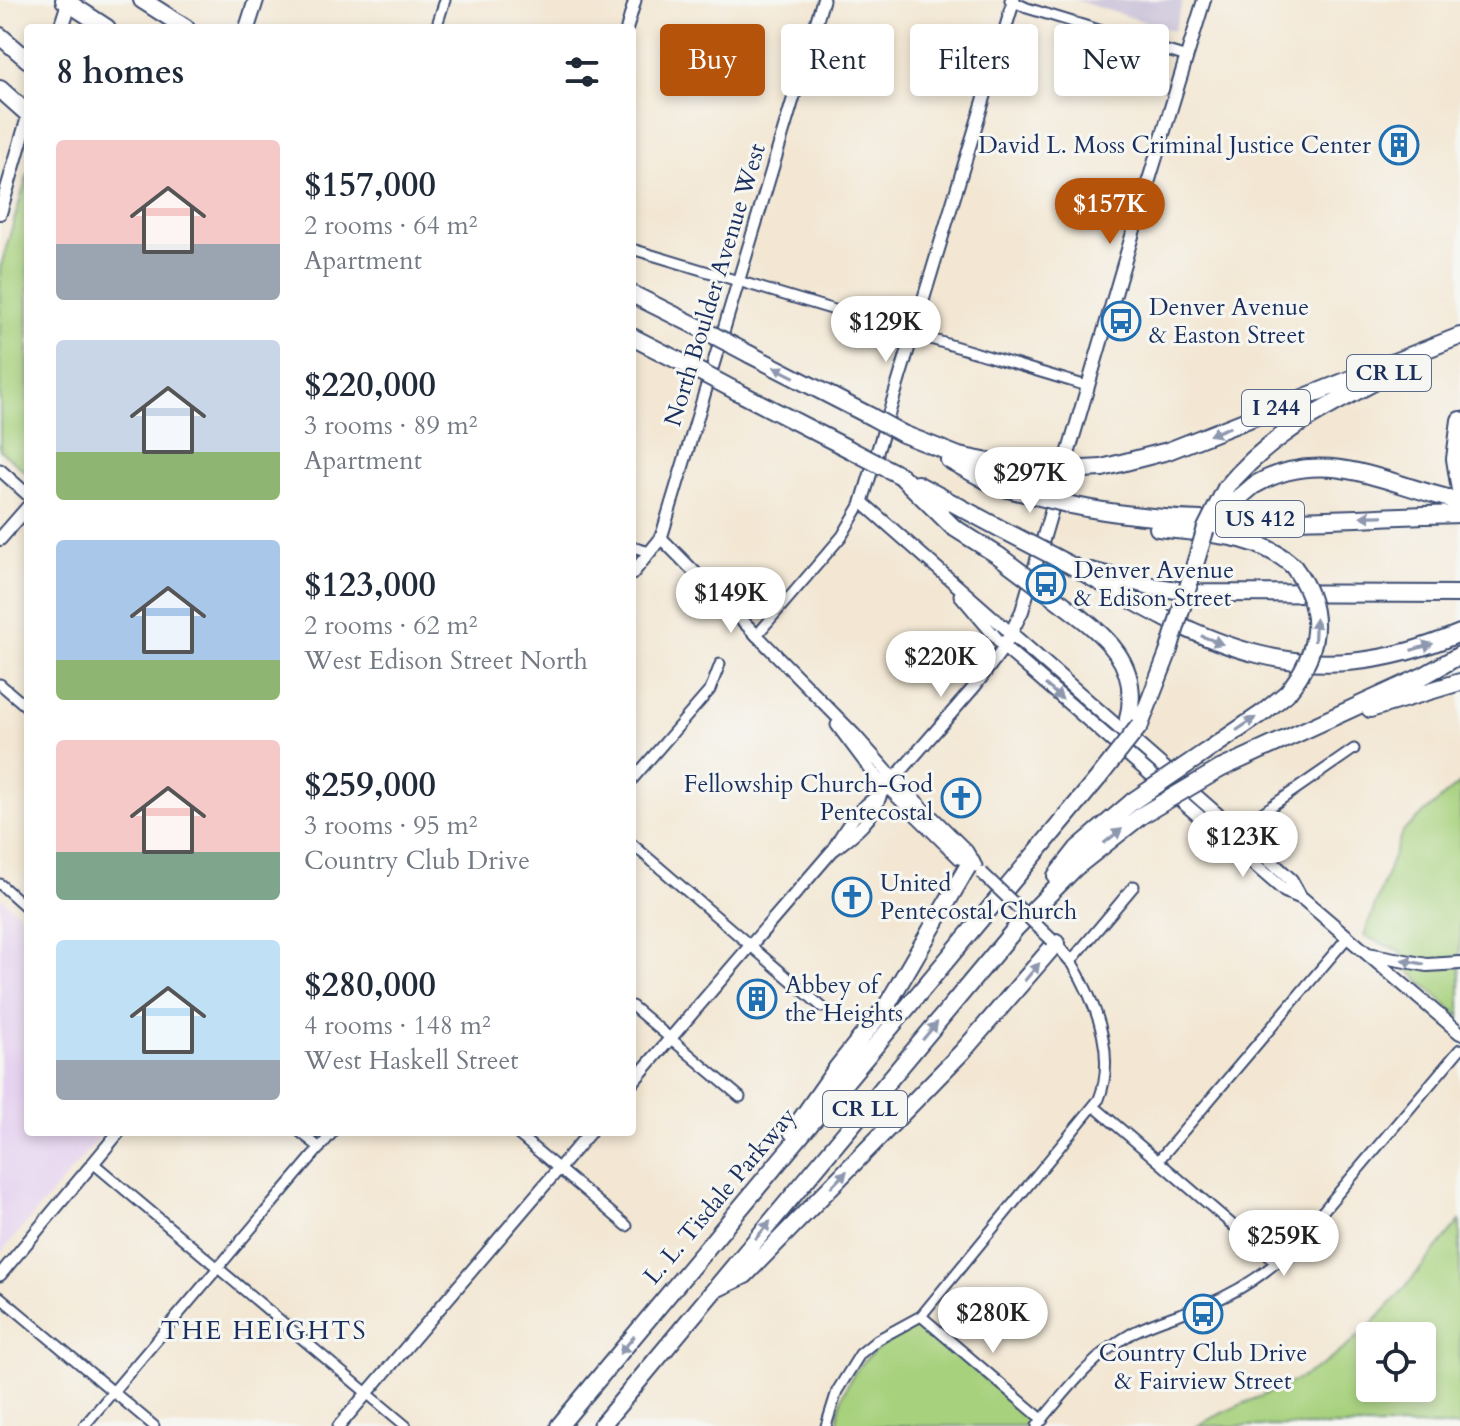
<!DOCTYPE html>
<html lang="en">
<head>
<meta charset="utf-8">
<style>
	:root { --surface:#fff; --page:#f6f6f7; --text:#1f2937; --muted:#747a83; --accent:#b45309 }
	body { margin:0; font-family:Cardo,serif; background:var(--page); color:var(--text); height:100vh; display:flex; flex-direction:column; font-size:30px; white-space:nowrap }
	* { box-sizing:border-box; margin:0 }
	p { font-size:26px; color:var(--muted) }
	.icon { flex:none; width:44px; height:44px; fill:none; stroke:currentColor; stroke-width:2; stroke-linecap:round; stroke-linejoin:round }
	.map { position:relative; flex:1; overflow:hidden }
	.drawer { position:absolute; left:24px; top:24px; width:612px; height:1112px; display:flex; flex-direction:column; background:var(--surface); border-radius:8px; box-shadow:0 4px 12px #0003 }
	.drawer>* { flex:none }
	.top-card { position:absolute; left:660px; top:24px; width:680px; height:72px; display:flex; gap:16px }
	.controls { position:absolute; left:1356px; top:1322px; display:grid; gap:16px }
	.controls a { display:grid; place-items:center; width:80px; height:80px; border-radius:8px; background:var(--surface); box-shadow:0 4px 12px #0003; font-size:40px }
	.price { position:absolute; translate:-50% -68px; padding:0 18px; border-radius:28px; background:#fff; color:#222; font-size:26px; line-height:52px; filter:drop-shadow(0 2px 4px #0008) }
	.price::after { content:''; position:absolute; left:50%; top:48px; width:24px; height:18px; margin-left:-12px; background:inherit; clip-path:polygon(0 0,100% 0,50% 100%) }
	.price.current { background:var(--accent); color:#fff }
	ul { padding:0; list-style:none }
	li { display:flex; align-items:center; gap:24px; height:200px; padding:0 32px }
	li span { display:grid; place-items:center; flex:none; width:224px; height:160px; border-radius:8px; color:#555 }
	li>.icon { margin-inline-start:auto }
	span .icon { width:96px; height:96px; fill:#fffc; stroke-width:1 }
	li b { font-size:34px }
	h2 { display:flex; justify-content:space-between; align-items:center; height:96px; padding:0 32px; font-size:34px }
	.chip { padding:0 28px; border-radius:8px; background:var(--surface); box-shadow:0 4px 12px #0003; font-size:28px; line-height:72px }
	.chip.current { background:var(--accent); color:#fff }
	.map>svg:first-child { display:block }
	.built { fill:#e6d3f0 }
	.industrial { fill:#c8c0d8 }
	.green { fill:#a7d17d; stroke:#61806e; stroke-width:2; fill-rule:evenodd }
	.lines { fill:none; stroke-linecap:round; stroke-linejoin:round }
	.minor-casing { stroke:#3b4b70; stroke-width:13 }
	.tertiary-casing { stroke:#3b4b70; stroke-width:15 }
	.secondary-casing { stroke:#3b4b70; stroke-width:16 }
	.primary-casing { stroke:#3b4b70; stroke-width:18 }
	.motorway-casing { stroke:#3b4b70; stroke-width:20 }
	.minor { stroke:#fff; stroke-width:9 }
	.tertiary { stroke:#fff; stroke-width:11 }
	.secondary { stroke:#fff; stroke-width:12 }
	.primary { stroke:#fff; stroke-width:14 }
	.motorway { stroke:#fff; stroke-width:16 }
	.tertiary-bridge-casing { stroke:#3b4b70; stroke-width:15; stroke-linecap:butt }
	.motorway-bridge-casing { stroke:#3b4b70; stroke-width:20; stroke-linecap:butt }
	.tertiary-bridge { stroke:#fff; stroke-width:11 }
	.motorway-bridge { stroke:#fff; stroke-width:16 }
	.oneway { fill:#8d97ae }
	.labels { text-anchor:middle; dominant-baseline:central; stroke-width:6; stroke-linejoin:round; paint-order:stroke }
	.shield { fill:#f6f6f2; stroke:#5d6b8a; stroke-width:2 }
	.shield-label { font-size:22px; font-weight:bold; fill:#1b2f5e }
	.poi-label { font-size:24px; fill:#1b2f5e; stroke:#f6f6f2; text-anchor:start }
	.street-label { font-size:24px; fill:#1b2f5e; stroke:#f6f6f2 }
	.neighbourhood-label { font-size:26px; letter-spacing:2px; fill:#1b2f5e; stroke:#f6f6f2 }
</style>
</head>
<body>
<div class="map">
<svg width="1460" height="1426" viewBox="0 0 1460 1426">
	<rect width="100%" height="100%" fill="#f6f6f2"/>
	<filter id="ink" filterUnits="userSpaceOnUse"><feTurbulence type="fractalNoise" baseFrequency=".0125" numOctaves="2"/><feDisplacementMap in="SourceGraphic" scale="16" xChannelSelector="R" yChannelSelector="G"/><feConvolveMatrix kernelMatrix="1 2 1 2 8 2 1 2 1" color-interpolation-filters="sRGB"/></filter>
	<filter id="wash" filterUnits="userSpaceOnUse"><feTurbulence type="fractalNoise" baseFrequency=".006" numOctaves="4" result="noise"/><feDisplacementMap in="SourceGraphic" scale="32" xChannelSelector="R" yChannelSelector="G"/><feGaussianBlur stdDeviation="1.8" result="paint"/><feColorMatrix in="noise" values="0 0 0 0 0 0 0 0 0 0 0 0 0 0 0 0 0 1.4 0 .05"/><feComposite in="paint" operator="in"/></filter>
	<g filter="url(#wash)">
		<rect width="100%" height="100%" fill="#f3e7d3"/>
		<path class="built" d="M0,897L28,921V1132H104L0,1254Z"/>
		<path class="industrial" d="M1075,0H1183L1174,31Z"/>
		<path class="green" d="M28,173V474L0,450V269Z
			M1460,783V1017L1406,968L1401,951L1364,936L1402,832Z
			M1460,1221V1426H1197C1236,1403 1281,1392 1319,1367C1376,1331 1417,1271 1460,1221ZM1370,1336H1422V1388H1370Z
			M917,1328L926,1329L1028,1416V1426H839C836,1414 839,1407 843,1395C855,1361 884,1340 917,1328Z"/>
	</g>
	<g filter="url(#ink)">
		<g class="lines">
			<g class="minor-casing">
				<path id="minor" d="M1010,0L1027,8L1187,57
					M436,28L445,0
					M632,249L1087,386
					M632,547L650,552
					M756,636L842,536L862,502
					M0,684L28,708
					M632,780L710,690L720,664
					M1224,839L1354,749
					M632,844L822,1007
					M0,884L28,909
					M632,1006L740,1097
					M1095,1107L1277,1263
					M300,1132L320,1148
					M515,1132L627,1226
					M1158,1161L1347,938
					M93,1163L406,1426
					M0,1297L154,1426
					M921,1316L1043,1420
					M84,1426L333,1132
					M826,1426L837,1391L860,1354L877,1340L921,1316L1099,1099C1117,1053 1095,1001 1071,961L1134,886
					M1037,1426C1066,1391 1093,1355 1134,1332C1156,1321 1180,1314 1203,1306C1237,1293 1264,1275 1290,1250L1460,1049"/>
			</g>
			<g class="tertiary-casing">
				<path id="tertiary" d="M627,28L635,0
					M0,470L28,495
					M661,538L854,734L894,779L967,851L976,866
					M632,574L661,538L823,0
					M1012,634L862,502L1014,0
					M837,725L873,773L959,858L971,861
					M835,846C847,825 859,807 881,794L975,686L1004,647L960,595
					M1053,940L1071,961
					M632,1083L832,851C853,835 873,821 881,794
					M0,1275L119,1132
					M339,1426L590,1132"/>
			</g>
			<g class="secondary-casing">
				<path id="secondary" d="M1141,206L1204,0
					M0,213L28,117
					M1137,219L1022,611L1004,647L1285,891L1302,898L1460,1033
					M0,539L28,507
					M1012,634L1265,856L1291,880L1301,898
					M1368,954L1427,965L1460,963"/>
			</g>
			<g class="primary-casing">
				<path id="primary" d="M61,28L70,0
					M247,28L256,0"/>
			</g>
			<g class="motorway-casing">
				<path id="motorway" d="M64,0L107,28
					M142,0L186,28
					M0,36L28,60
					M0,89L28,114
					M632,294L698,327
					M632,337L687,365
					M749,354L870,416
					M736,391L849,449
					M1460,420L1455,459L1460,490
					M903,434L959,456L1024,469
					M949,460L993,484L1008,489
					M1102,468L1168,451L1460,336
					M901,476L953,527L999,556
					M917,484L1001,529
					M1253,486C1324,443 1388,486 1460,501
					M1226,488C1275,429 1330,406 1395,371
					M1071,505C1198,532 1331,517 1460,514
					M1158,528C1206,534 1255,532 1293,566
					M1074,567C1208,646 1304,699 1460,633
					M1091,571L1151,586L1196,593L1460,594
					M1063,604C1103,634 1142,662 1128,719
					M1370,709L1460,682
					M1140,725L1168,653
					M1204,753L1264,712L1287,693
					M1220,769L1425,675L1460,655
					M1056,876L1078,848L1133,801
					M792,1132L837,1068L887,1005L971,861
					M718,1288L745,1275L963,1051L1056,943
					M559,1426L1099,777
					M601,1426L1016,928L1075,868L1142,815"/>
			</g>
			<use href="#minor" class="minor"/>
			<use href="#tertiary" class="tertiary"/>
			<use href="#secondary" class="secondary"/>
			<use href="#primary" class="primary"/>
			<use href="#motorway" class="motorway"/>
			<g class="tertiary-bridge-casing">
				<path id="tertiary-bridge" d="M982,873L1052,940"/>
			</g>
			<g class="motorway-bridge-casing">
				<path id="motorway-bridge" d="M698,327L749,354
					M687,365L736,391
					M870,416L903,434
					M849,449L901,476
					M1024,469L1046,471L1102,468
					M1008,489L1071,505
					M1215,525L1225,510L1253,486
					M1001,529L1074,567
					M999,556L1063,604
					M1168,653L1206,528L1226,488
					M1287,693C1321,651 1326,610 1293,566
					M1099,777L1140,725
					M1133,801L1204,753
					M1142,815L1220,769"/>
			</g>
			<use href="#tertiary-bridge" class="tertiary-bridge"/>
			<use href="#motorway-bridge" class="motorway-bridge"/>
		</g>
		<defs><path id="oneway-solid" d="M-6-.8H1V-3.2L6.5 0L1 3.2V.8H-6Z" transform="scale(2)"/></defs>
		<g class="oneway">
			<use href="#oneway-solid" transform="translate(784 372) rotate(-153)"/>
			<use href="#oneway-solid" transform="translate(1220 431) rotate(158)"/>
			<use href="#oneway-solid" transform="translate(1372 516) rotate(179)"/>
			<use href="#oneway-solid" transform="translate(1315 630) rotate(-88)"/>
			<use href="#oneway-solid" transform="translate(1212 640) rotate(21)"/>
			<use href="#oneway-solid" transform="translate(1422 647) rotate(-17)"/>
			<use href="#oneway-solid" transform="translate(1054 692) rotate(41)"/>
			<use href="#oneway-solid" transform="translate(1246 724) rotate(-34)"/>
			<use href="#oneway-solid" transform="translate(1113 836) rotate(-38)"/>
			<use href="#oneway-solid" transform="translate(1413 962) rotate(-169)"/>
			<use href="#oneway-solid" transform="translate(1032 972) rotate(-50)"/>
			<use href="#oneway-solid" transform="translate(930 1031) rotate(-50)"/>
			<use href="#oneway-solid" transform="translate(839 1179) rotate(-46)"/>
			<use href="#oneway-solid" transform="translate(763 1230) rotate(-50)"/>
			<use href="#oneway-solid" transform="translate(627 1345) rotate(130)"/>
		</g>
	</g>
	<defs>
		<g id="building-ring" transform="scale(2)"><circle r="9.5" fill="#f6f6f2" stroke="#1f6fb2" stroke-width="1.5"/><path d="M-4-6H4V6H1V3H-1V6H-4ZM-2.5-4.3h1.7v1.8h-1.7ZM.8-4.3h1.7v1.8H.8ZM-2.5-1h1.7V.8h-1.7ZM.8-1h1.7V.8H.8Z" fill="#1f6fb2"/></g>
		<g id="bus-ring" transform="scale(2)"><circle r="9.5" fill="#f6f6f2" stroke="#1f6fb2" stroke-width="1.5"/><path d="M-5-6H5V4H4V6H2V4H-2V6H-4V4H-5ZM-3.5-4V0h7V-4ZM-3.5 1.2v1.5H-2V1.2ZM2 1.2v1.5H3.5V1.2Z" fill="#1f6fb2"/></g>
		<g id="church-ring" transform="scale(2)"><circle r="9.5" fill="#f6f6f2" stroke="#1f6fb2" stroke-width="1.5"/><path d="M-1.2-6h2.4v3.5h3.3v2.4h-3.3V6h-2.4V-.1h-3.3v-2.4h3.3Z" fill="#1f6fb2"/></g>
	</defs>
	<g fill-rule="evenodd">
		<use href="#building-ring" x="1399" y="145"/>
		<use href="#bus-ring" x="1121" y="321"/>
		<use href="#bus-ring" x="1046" y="584"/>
		<use href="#church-ring" x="961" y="798"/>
		<use href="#church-ring" x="852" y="897"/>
		<use href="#building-ring" x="757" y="999"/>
		<use href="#bus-ring" x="1203" y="1314"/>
	</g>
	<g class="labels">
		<g class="shield">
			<rect x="1347" y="355" width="84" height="36" rx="6"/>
			<rect x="1242" y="390" width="68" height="36" rx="6"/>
			<rect x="1216" y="501" width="88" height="36" rx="6"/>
			<rect x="823" y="1091" width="84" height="36" rx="6"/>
		</g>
		<g class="shield-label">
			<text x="1389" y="373">CR LL</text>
			<text x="1276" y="408">I 244</text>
			<text x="1260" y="519">US 412</text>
			<text x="865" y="1109">CR LL</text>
		</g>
		<g class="poi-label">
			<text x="1371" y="145" text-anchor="end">David L. Moss Criminal Justice Center</text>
			<text x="1149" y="307">Denver Avenue<tspan x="1149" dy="28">&amp; Easton Street</tspan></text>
			<text x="1074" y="570">Denver Avenue<tspan x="1074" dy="28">&amp; Edison Street</tspan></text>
			<text x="933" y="784" text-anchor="end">Fellowship Church-God<tspan x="933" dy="28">Pentecostal</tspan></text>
			<text x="880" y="883">United<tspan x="880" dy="28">Pentecostal Church</tspan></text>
			<text x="785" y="985">Abbey of<tspan x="785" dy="28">the Heights</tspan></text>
			<text x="1203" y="1353" text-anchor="middle">Country Club Drive<tspan x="1203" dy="28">&amp; Fairview Street</tspan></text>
		</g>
		<g class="street-label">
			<text transform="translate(715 285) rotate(-73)">North Boulder Avenue West</text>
			<text transform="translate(720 1196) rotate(-50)">L. L. Tisdale Parkway</text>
		</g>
		<g class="neighbourhood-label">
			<text x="264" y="1330">THE HEIGHTS</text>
		</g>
	</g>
</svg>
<div class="controls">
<a><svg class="icon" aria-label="locate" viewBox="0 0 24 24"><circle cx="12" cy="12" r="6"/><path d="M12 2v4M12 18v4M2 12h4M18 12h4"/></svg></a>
</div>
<b class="price current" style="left:1110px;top:246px">$157K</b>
<b class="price" style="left:886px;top:364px">$129K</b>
<b class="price" style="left:1030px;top:515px">$297K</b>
<b class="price" style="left:731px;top:635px">$149K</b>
<b class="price" style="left:941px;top:699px">$220K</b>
<b class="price" style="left:1243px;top:879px">$123K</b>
<b class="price" style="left:1284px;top:1278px">$259K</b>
<b class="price" style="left:993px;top:1355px">$280K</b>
<div class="top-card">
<a class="chip current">Buy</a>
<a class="chip">Rent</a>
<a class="chip">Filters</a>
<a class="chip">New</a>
</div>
<section class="drawer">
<h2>8 homes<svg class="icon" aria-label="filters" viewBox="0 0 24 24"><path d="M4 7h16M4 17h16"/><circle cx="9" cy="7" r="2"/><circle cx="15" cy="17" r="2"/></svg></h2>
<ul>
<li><span style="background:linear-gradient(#f6c9c9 65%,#9aa5b1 0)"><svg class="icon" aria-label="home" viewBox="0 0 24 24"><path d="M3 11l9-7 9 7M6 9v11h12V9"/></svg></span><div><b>$157,000</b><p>2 rooms · 64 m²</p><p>Apartment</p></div></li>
<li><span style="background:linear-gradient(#c9d6e8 70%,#8fb573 0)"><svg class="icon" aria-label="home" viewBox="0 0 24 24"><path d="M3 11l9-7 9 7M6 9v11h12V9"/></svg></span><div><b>$220,000</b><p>3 rooms · 89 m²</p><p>Apartment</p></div></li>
<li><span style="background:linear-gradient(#a9c7e8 75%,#8fb573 0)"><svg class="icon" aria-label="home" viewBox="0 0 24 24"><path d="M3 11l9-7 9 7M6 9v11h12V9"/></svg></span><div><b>$123,000</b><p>2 rooms · 62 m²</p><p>West Edison Street North</p></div></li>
<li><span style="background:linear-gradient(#f6c9c9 70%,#7fa58c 0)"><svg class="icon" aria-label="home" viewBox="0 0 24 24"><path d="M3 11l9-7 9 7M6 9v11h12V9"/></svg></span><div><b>$259,000</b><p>3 rooms · 95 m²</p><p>Country Club Drive</p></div></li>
<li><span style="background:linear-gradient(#bfe0f5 75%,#9aa5b1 0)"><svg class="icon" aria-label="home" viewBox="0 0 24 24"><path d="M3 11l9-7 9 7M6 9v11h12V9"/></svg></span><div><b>$280,000</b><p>4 rooms · 148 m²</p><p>West Haskell Street</p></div></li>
</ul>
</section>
</div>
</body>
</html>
